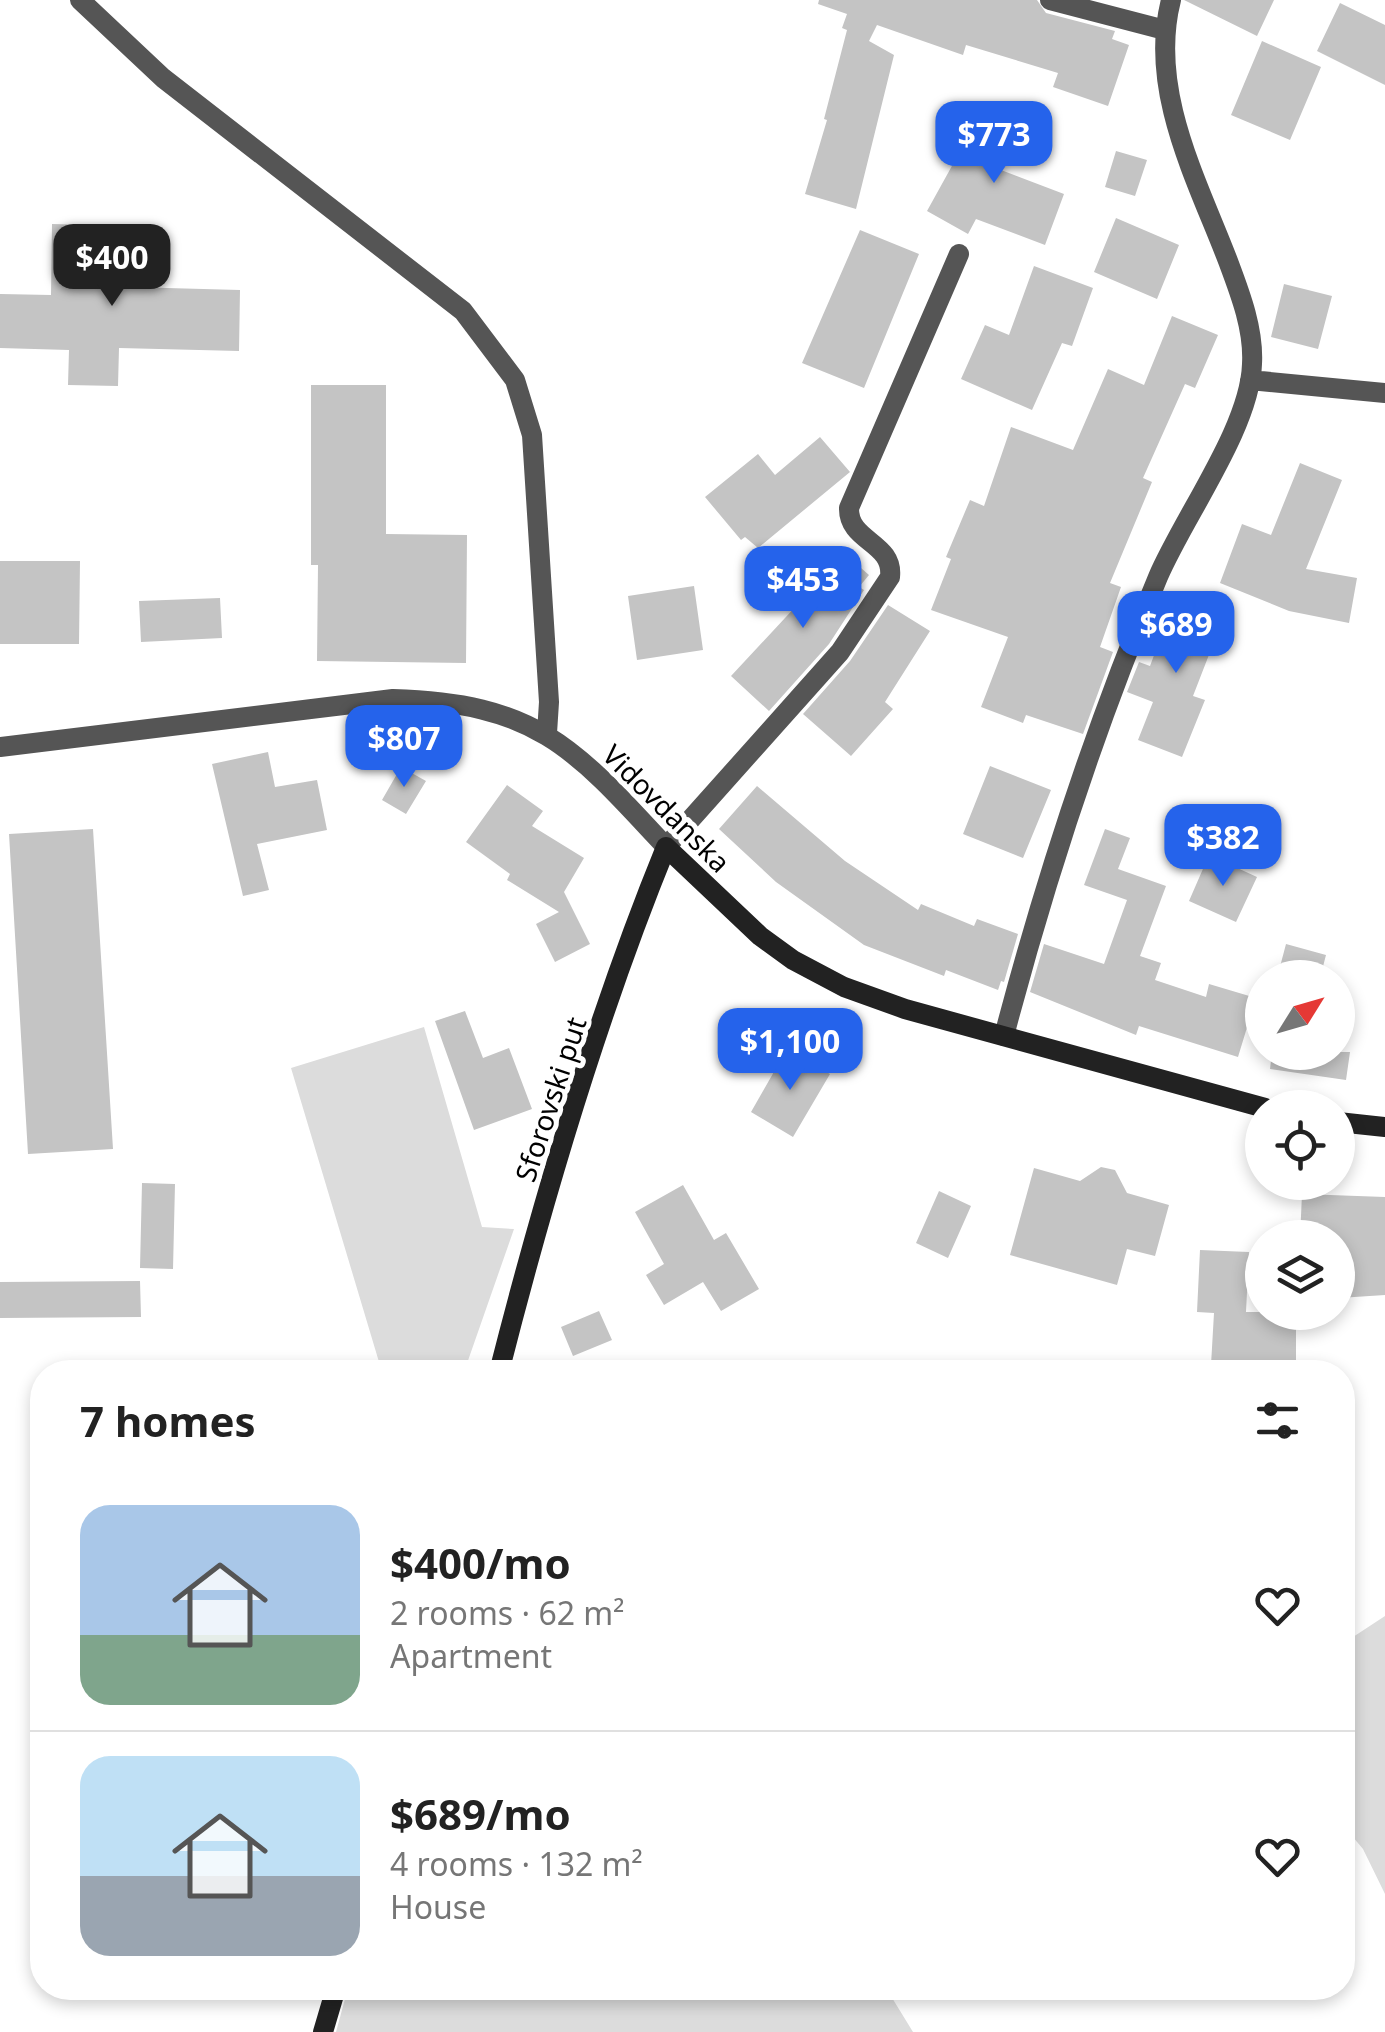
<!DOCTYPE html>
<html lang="en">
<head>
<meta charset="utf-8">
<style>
	:root { --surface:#fff; --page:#f6f6f6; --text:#222; --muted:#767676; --line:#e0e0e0; --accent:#2563eb }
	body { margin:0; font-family:"Noto Sans",sans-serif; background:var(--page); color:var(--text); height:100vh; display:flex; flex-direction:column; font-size:38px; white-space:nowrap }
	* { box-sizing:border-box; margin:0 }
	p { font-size:32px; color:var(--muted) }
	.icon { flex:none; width:55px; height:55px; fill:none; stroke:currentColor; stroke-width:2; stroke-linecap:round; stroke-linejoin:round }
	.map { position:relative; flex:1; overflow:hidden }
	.panel { position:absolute; left:30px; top:1360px; width:1325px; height:640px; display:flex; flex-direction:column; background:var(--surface); border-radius:40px; box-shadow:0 5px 15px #0003 }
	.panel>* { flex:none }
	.needle { width:65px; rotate:53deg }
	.fabs { position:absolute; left:1245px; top:960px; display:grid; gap:20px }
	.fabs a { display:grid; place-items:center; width:110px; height:110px; border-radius:50%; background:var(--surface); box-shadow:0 5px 15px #0003; font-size:50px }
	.price { position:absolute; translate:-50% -85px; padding:0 22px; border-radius:20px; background:var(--accent); color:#fff; font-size:32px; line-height:65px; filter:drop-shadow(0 2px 5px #0008) }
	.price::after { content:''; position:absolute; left:50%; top:60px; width:30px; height:22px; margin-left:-15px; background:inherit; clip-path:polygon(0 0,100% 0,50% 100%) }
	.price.active { background:#222; color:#fff }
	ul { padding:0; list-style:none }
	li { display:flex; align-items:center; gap:30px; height:250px; padding:0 50px }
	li+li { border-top:2px solid var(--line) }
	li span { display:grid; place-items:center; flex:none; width:280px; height:200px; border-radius:30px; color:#555 }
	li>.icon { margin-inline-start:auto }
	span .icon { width:120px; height:120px; fill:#fffc; stroke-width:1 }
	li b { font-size:42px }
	h2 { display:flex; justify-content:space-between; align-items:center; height:120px; padding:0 50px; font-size:42px }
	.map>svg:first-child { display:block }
	.green { fill:#dcdcdc }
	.building { fill:#c4c4c4 }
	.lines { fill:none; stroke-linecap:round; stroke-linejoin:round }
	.street { stroke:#555; stroke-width:20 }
	.secondary { stroke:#222; stroke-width:20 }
	.labels { text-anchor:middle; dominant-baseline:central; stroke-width:10; stroke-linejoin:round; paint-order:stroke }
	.street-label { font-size:28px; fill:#000; stroke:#fff }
</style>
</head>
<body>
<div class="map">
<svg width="1385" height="2032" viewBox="0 0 1385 2032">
	<rect width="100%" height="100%" fill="#fff"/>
	<path class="green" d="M424,1027L482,1227L514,1229L464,1372H382L291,1068Z
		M1385,1616V1894L1363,1849L1342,1824L1343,1671L1353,1637Z
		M348,1988H886L913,2032H336Z"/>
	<path class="building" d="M819,0H1037L1046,13L1115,31L1112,39L1129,45L1108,106L1053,87L1058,73L966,45L963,55L877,25L869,41L894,55L856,209L805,194L827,120L824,119L847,30L842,28L847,14L818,4Z
		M1184,0H1274L1257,36Z
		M1340,3L1385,25V85L1317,51Z
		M1262,41L1321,67L1290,140L1231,115Z
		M984,108L1024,130L1001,170L1064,194L1045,245L976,219L968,234L927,211Z
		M1116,151L1147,160L1135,196L1105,187Z
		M1116,218L1179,245L1157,299L1094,272Z
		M52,224L131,226L130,287L240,290L239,351L119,348L118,386L68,385L69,350L0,348V294L51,295Z
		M860,230L919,254L864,388L802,363Z
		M1034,266L1093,288L1072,346L1062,343L1032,410L961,379L985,325L1009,335Z
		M1284,284L1332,296L1318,349L1271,337Z
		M1172,316L1218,335L1195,388L1185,384L1143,478L1152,482L1110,583L1121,587L1100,647L1113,652L1083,734L1026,715L1023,723L981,707L1008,637L931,610L951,559L946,557L970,500L984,506L1011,427L1073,450L1108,369L1144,385Z
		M311,385H386V534L467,535L466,663L317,661L318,565H311Z
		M820,437L850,472L758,548L745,537L741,540L705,497L758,454L775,475Z
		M1300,463L1342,480L1306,569L1357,578L1349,623L1289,611L1220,583L1242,524L1271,535Z
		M838,548L869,575L859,587L864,590L829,644L769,711L731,676L798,604L794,600Z
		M0,561H80L79,644H0Z
		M694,586L703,650L637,660L628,596Z
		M1176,597L1224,616L1193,696L1205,700L1182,757L1138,740L1153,702L1127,692L1139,662L1150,666Z
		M220,598L222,638L141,642L139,601Z
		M888,605L930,631L885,702L893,709L851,756L803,714L850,661Z
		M268,752L275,787L317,780L327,830L257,844L269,890L243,896L212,764Z
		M990,766L1051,790L1023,858L963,834Z
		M401,767L426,781L406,814L382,800Z
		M507,785L543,811L532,826L584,858L564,892L590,944L555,962L536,924L559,912L507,880L510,874L466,842Z
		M757,786L845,861L918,910L921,904L974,926L977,919L1018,934L1004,982L1001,981L998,990L946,970L944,976L864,945L776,882L719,829Z
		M93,829L113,1149L28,1154L9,834Z
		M1105,829L1130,838L1118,869L1166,886L1140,956L1161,963L1155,980L1206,997L1209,984L1256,998L1238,1057L1139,1026L1136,1035L1030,992L1044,944L1104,964L1127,900L1084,885Z
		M1209,855L1257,877L1236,922L1189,901Z
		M1286,944L1326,955L1320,978H1277Z
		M465,1011L483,1058L509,1048L532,1109L474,1130L435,1021Z
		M787,1049L830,1074L793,1137L751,1112Z
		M1272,1052H1350L1346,1080L1270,1069Z
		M1101,1167L1115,1170L1127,1193L1169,1205L1155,1256L1127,1249L1117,1285L1010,1255L1034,1168L1080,1181Z
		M142,1183L175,1184L173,1269L140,1268Z
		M683,1185L714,1240L726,1233L759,1289L721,1311L703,1282L664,1305L646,1275L664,1264L635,1212Z
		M939,1191L971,1206L948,1258L916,1243Z
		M1302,1194L1385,1197V1295L1339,1298L1338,1238H1300Z
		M1200,1250L1249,1252L1246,1312H1296V1372L1211,1365L1214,1313L1197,1312Z
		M140,1281L141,1317L0,1318V1282Z
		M599,1311L612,1340L573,1356L561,1327Z"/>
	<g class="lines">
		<path class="street" d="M80,0L163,78L463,311L515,380L532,435L549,702L547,733
			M1050,0L1165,30
			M1250,380L1385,393
			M0,747L393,699C536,703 574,747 666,847L840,652L890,577C894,542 848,542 849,508L959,254
			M1004,1036C1045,880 1095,727 1158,577C1184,516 1250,428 1252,364C1254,329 1240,293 1228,261C1197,180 1148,90 1171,0"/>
		<path class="secondary" d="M1338,1122L1385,1127
			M499,1372C544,1195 597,1016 666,847L760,936L793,960L844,987L905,1009L1265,1108
			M323,2032L336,1988"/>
	</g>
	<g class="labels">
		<g class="street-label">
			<text transform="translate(667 808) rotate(45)">Vidovdanska</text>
			<text transform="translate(550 1099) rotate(-72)">Sforovski put</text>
		</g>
	</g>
</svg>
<div class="fabs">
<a><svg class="needle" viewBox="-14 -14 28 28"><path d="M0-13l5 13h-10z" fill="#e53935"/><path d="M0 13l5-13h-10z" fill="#767676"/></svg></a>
<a><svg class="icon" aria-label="locate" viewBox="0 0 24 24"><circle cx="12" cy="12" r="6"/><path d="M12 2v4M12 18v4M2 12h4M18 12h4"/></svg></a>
<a><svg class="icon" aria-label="layers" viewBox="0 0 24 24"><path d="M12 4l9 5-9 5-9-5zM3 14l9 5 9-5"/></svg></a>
</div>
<b class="price" style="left:994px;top:186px">$773</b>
<b class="price active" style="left:112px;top:309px">$400</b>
<b class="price" style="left:803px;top:631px">$453</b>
<b class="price" style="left:1176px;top:676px">$689</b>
<b class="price" style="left:404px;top:790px">$807</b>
<b class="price" style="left:1223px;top:889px">$382</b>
<b class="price" style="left:790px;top:1093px">$1,100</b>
<section class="panel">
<h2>7 homes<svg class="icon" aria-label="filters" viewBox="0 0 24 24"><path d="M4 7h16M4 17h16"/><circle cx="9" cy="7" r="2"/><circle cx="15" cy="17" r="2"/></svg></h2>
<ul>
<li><span style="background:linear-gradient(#a9c7e8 65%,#7fa58c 0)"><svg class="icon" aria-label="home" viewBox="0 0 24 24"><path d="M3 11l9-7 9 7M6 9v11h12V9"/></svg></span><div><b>$400/mo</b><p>2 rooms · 62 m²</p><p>Apartment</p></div><svg class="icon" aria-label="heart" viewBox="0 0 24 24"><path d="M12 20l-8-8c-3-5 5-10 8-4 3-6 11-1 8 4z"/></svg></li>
<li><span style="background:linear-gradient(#bfe0f5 60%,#9aa5b1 0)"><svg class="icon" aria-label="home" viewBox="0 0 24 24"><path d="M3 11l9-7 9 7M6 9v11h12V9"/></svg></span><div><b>$689/mo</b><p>4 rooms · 132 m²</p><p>House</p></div><svg class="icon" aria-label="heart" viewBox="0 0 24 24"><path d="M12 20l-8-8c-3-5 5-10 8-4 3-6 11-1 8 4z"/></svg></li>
</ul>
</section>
</div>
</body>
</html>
